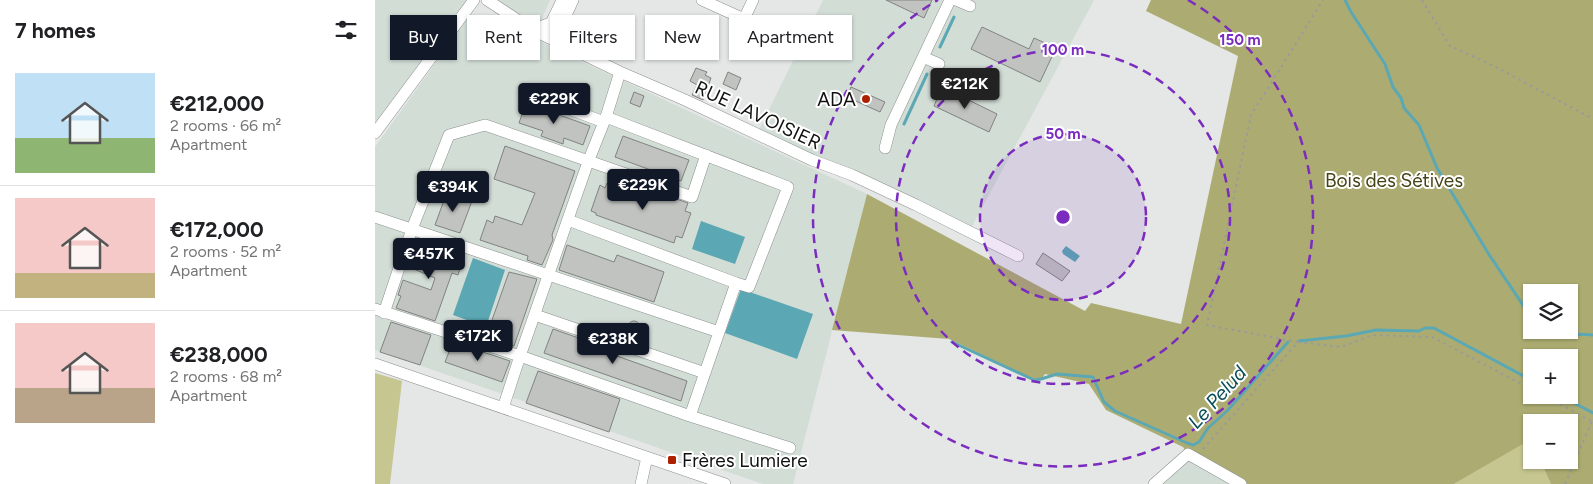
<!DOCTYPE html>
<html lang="en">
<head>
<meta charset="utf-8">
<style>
	:root { --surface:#fff; --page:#f6f6f6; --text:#202124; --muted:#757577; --line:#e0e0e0; --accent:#111827 }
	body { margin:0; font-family:Figtree,sans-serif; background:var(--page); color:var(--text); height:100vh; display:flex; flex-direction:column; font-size:19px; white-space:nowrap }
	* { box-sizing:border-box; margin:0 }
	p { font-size:16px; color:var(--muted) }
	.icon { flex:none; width:28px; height:28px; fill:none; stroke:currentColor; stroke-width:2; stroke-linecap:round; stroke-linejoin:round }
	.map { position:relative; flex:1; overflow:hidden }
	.drawer { display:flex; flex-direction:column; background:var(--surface); width:375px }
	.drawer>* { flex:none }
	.hud { position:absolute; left:15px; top:15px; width:475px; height:45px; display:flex; gap:10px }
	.buttons { position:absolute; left:1148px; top:284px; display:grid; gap:10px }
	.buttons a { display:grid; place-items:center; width:55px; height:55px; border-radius:0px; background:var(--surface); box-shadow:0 1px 4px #0004; font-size:25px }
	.price { position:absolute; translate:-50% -42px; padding:0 11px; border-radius:5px; background:var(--accent); color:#fff; font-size:16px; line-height:32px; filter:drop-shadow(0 1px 2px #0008) }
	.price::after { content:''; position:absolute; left:50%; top:30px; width:15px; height:11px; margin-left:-8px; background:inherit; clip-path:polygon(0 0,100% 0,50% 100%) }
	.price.current { background:#222; color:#fff }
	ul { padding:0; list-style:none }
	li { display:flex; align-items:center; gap:15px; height:125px; padding:0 15px }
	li+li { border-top:1px solid var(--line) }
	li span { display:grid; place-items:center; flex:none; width:140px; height:100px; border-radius:0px; color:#555 }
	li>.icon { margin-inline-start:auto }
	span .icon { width:60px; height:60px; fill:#fffc; stroke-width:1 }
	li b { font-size:21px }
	h2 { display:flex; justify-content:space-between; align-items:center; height:60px; padding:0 15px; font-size:21px }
	.tag { padding:0 18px; border-radius:0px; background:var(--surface); box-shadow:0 1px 4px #0004; font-size:18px; line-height:45px }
	.tag.current { background:var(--accent); color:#fff }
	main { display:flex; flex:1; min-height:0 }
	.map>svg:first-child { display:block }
	.built { fill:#d2ddd6 }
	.green { fill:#c6c690 }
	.forest { fill:#acac72; fill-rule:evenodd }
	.water { fill:#5ba8b4 }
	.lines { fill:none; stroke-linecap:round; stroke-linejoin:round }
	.stream { stroke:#5ba8b4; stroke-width:3 }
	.building { fill:#c1c3c0; stroke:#818380 }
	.minor-casing { stroke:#8d908e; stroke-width:12 }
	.path { stroke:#999b99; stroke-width:2; stroke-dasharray:2.5 4; stroke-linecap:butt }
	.minor { stroke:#fff; stroke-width:11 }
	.ring { fill:none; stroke:#7b2cbf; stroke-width:2.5; stroke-dasharray:9 6 }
	.poi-dot { fill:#ad2000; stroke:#fff; stroke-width:2 }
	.labels { text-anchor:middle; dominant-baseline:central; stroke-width:4; stroke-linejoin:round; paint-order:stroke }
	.poi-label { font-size:19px; fill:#0f100f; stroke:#fff; text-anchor:end }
	.street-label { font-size:19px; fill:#0f100f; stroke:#fff }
	.park-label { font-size:19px; fill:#454417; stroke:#fff }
	.water-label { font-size:20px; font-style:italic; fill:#084f58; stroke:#fff }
	.centre { fill:#7b2cbf; stroke:#fff; stroke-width:2.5 }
	.ring-label { font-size:15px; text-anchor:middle; font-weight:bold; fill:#7b2cbf; stroke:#fff; stroke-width:4; stroke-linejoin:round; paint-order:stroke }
</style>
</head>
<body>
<main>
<section class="drawer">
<h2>7 homes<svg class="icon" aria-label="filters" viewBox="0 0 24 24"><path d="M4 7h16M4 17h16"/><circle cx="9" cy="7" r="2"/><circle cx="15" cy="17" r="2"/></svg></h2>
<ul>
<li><span style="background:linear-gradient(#bfe0f5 65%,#8fb573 0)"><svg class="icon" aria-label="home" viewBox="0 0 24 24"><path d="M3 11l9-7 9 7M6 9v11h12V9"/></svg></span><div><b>€212,000</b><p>2 rooms · 66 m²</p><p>Apartment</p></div></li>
<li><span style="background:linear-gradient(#f6c9c9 75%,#c2b280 0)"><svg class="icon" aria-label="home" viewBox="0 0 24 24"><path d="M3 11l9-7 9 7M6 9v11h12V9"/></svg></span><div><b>€172,000</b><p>2 rooms · 52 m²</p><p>Apartment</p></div></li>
<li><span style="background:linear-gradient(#f6c9c9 65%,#b9a48a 0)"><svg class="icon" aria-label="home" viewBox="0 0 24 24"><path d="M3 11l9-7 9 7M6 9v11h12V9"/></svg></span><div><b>€238,000</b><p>2 rooms · 68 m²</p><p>Apartment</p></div></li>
</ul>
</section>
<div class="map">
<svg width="1218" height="484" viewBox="0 0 1218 484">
	<rect width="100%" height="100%" fill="#e4e7e5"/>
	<path class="built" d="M0,0H94L0,129Z
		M112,0H175L165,23Z
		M448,0H719L595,230L382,134Z
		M95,15H109L126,20L182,50L492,194L418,484H388L0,350V147Z
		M813,454L866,484H779Z"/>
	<path class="green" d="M0,373L27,381L15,484H0Z
		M1156,439V460H1165L1176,484H1079Z"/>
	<path class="forest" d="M776,0H1218V484H1176L1165,460H1194V422H1156V441L1155,440L1079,484H866L813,454L808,447L731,410L714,384L670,374L667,378L658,379L574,339L457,330L492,194L710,311L716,303L806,324L863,56L771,11ZM1156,292H1194V330H1156ZM1156,358H1194V395H1156Z"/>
	<path class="water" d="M306,19L319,25L316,32L303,25Z
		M326,221L370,237L360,264L317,249Z
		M691,246L705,256L700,262L688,254L687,251Z
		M98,258L130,270L111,327L78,315Z
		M366,289L438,314L422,359L350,333Z"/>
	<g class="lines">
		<path class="stream" d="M970,0L976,12L1010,64L1018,87L1026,98L1029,108L1044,125L1062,168L1113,253L1156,317
			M565,47L579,17
			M529,124L552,74
			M1166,330C1178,336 1203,333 1218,335
			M924,341L971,336L1001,330L1044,331L1050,328H1059L1156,380
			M577,342L659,380L666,379L682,374L718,377L729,402L740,411L812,443L818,445L824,442L833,428L852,411L913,342
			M1184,395L1218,413"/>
	</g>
	<path class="building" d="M511,0H557L549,18Z
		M607,27L654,49L659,38L681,48L665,82L596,49Z
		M299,30L311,36L307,44H308L300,58L287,52L293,37L295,38Z
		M321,68L332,72L330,75L336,78L328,100L317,95L322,85L315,81Z
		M353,72L366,78L361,90L348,84Z
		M476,87L510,102L505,112L472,97Z
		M567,87L622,114L614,132L559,106Z
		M259,92L269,96L265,107L255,103Z
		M151,103L215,126L208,145L189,138L188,144L166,136L168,131L144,123Z
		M248,136L314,160L306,181L240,157Z
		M130,146L200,171L177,235L178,240L167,265L152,260L153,256L105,240L112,220L118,223L120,216L147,225L160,193L119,179Z
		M232,183L255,191L258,184L313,203L310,211L316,213L307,238L301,236L299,243L221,215V213L216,211L225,185L230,188Z
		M72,192L97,201L85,233L60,225Z
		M43,241L89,256L83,275L77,273L60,321L21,308L26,296L23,295L28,280L56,290L60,278L34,267Z
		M192,245L239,262L242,255L289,272L279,302L184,270Z
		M668,253L695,271L687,281L661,264Z
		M134,272L162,279L139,346L111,337Z
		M253 327a6 6 0 1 1 12 0a6 6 0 1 1-12 0Z
		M16,322L56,335L45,365L5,352Z
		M178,329L229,347L228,351L312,381L306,401L169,353Z
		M78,342L135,361L127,382L70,362Z
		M163,371L245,399L234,432L151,403Z"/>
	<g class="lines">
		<g class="minor-casing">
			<path id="minor" d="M112,0L158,30L245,72L310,100L437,160L477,175L541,205L643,256
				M327,0L369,19L378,0
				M581,0L595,6
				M162,28L176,23L183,9L187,0
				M165,30L178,31L187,24L198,0
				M548,57L564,64
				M159,96L229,122
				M231,117L245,72
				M0,133L99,0
				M510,148L516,125L575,0
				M0,217L344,332
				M193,220L361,283
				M0,309L145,356L128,408
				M9,313L37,229L74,135L110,125L317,197L331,155
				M160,315L330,373
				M0,364L350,484
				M315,416L361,283L374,287L413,187L231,117L213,162L145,356L315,416L415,448
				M266,484L272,457
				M779,484L813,454L866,484"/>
		</g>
		<path class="path" d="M1047,0L1075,46L1119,66L1218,119
			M923,342L832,325L876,115L948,0
			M1168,395L1218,422
			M828,449L923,342L966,347L998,335L1057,337L1156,389
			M1190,484L1217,421"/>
		<use href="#minor" class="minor"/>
	</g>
	<circle cx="688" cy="217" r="83" fill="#7b2cbf" fill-opacity=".12"/>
	<g class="ring">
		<circle cx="688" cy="217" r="83"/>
		<circle cx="688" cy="217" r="167"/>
		<path d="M813 0A250 250 0 1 1 563 0"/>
	</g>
	<g class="poi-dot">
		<circle cx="491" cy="99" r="5"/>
		<rect x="292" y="455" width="10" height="10" rx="2.5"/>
	</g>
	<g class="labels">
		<g class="poi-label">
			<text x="481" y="99">ADA</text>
			<text x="307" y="460" text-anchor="start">Frères Lumiere</text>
		</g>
		<g class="street-label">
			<text transform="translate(383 115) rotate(25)">RUE LAVOISIER</text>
		</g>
		<g class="park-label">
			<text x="1019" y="180">Bois des Sétives</text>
		</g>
		<g class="water-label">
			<text transform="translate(842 397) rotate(-48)">Le Pelud</text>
		</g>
	</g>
	<circle cx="688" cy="217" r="8" class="centre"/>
	<g class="ring-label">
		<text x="865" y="45">150 m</text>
		<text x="688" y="55">100 m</text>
		<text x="688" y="139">50 m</text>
	</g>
</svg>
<div class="buttons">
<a><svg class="icon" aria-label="layers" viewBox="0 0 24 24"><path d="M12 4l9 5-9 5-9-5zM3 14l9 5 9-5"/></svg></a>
<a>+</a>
<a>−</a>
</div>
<b class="price current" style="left:590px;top:110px">€212K</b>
<b class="price" style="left:179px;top:125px">€229K</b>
<b class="price" style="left:268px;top:211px">€229K</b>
<b class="price" style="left:78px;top:213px">€394K</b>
<b class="price" style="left:54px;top:280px">€457K</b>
<b class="price" style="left:103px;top:362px">€172K</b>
<b class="price" style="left:238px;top:365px">€238K</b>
<div class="hud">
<a class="tag current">Buy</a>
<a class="tag">Rent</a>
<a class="tag">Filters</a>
<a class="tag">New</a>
<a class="tag">Apartment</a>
</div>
</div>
</main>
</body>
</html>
